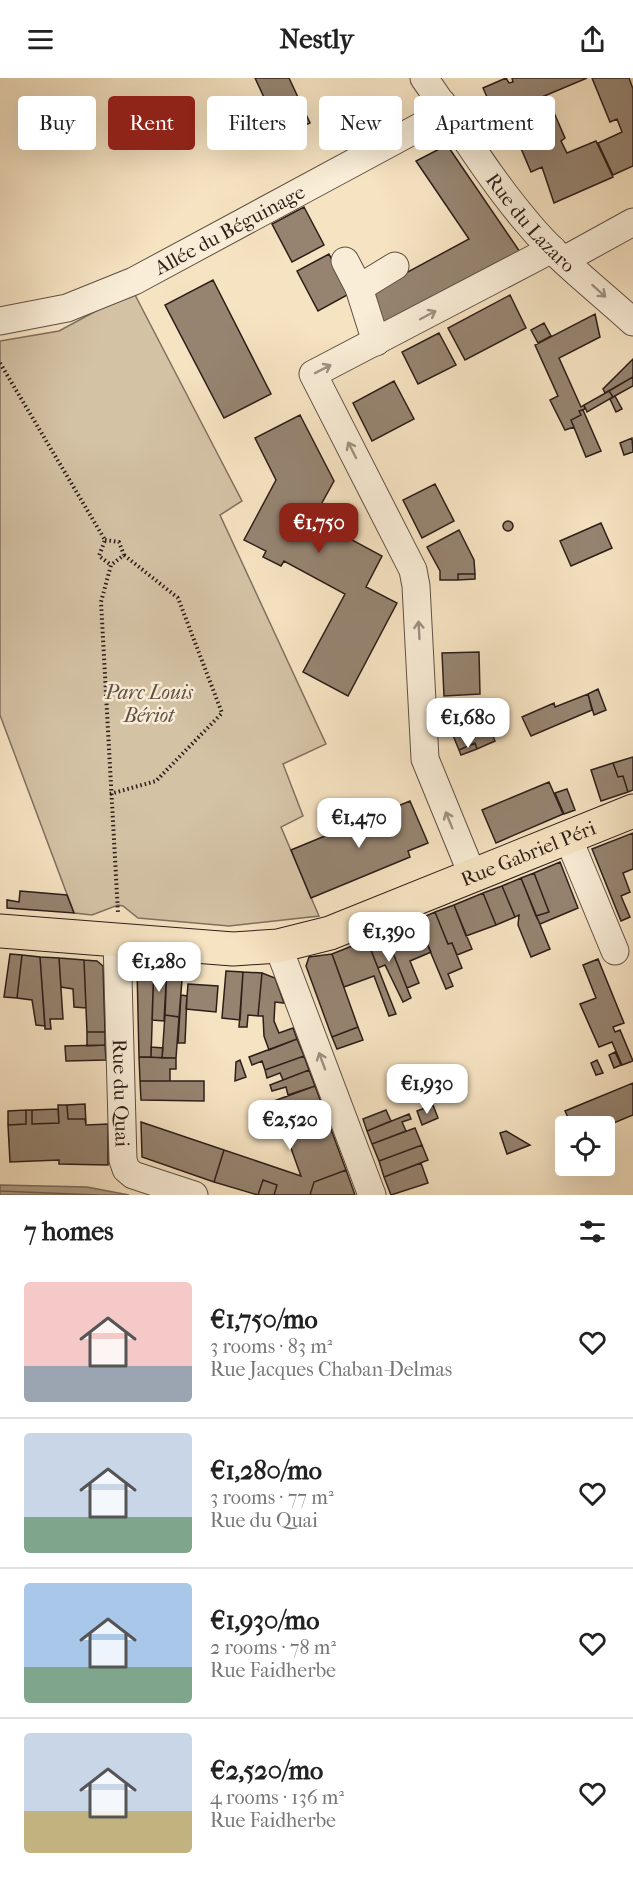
<!DOCTYPE html>
<html lang="en">
<head>
<meta charset="utf-8">
<style>
	:root { --surface:#fff; --page:#f6f6f6; --text:#222; --muted:#767676; --line:#e0e0e0; --accent:#8f2418 }
	body { margin:0; font-family:"IM FELL French Canon",serif; background:var(--page); color:var(--text); height:100vh; display:flex; flex-direction:column; font-size:22px; white-space:nowrap }
	* { box-sizing:border-box; margin:0 }
	p { font-size:20px; color:var(--muted) }
	.icon { flex:none; width:33px; height:33px; fill:none; stroke:currentColor; stroke-width:2; stroke-linecap:round; stroke-linejoin:round }
	.map { position:relative; height:1117px; overflow:hidden }
	.side { display:flex; flex-direction:column; background:var(--surface); flex:1 }
	.side>* { flex:none }
	.banner { position:absolute; left:18px; top:18px; width:597px; height:54px; display:flex; gap:12px }
	.fabs { position:absolute; left:555px; top:1038px; display:grid; gap:12px }
	.fabs a { display:grid; place-items:center; width:60px; height:60px; border-radius:6px; background:var(--surface); box-shadow:0 6px 24px #0002; font-size:30px }
	.price { position:absolute; translate:-50% -51px; padding:0 14px; border-radius:12px; background:#fff; color:#222; font-size:20px; line-height:39px; filter:drop-shadow(0 2px 3px #0008) }
	.price::after { content:''; position:absolute; left:50%; top:36px; width:18px; height:14px; margin-left:-9px; background:inherit; clip-path:polygon(0 0,100% 0,50% 100%) }
	.price.current { background:var(--accent); color:#fff }
	ul { padding:0; list-style:none }
	li { display:flex; align-items:center; gap:18px; height:150px; padding:0 24px }
	li+li { border-top:2px solid var(--line) }
	li span { display:grid; place-items:center; flex:none; width:168px; height:120px; border-radius:6px; color:#555 }
	li>.icon { margin-inline-start:auto }
	span .icon { width:72px; height:72px; fill:#fffc; stroke-width:1 }
	li b { font-size:26px }
	h2 { display:flex; justify-content:space-between; align-items:center; height:72px; padding:0 24px; font-size:26px }
	.pill { padding:0 21px; border-radius:6px; background:var(--surface); box-shadow:0 6px 24px #0002; font-size:21px; line-height:54px }
	.pill.current { background:var(--accent); color:#fff }
	header { display:flex; justify-content:space-between; align-items:center; height:78px; padding:0 24px; background:var(--surface); font-size:27px; font-weight:800 }
	.map>svg:first-child { display:block }
	.green { fill:#d4c2a5; stroke:#80705f; stroke-width:1.5 }
	.water { fill:#b2a089; stroke:#7d6c5c; stroke-width:1.5 }
	.lines { fill:none; stroke-linecap:round; stroke-linejoin:round }
	.shore { stroke:#705f51; stroke-width:1.5 }
	.building { fill:#968471; stroke:#2d1e19; stroke-width:1.5 }
	.minor-casing { stroke:#5f4f43; stroke-width:29 }
	.major-casing { stroke:#2d1e19; stroke-width:35 }
	.path { stroke:#2d1e19; stroke-width:4; stroke-dasharray:1.5 3; stroke-linecap:butt }
	.minor { stroke:#f9edd7; stroke-width:27 }
	.major { stroke:#f6e3c2; stroke-width:33 }
	.oneway { stroke:#9d9082 }
	.labels { text-anchor:middle; dominant-baseline:central; stroke-width:5; stroke-linejoin:round; paint-order:stroke }
	.street-label { font-size:20px; fill:#2d1e19; stroke:#f9edd7 }
	.park-label { font-size:20px; font-style:italic; fill:#5f4f43; stroke:#f9edd7 }
</style>
</head>
<body>
<header><svg class="icon" aria-label="menu" viewBox="0 0 24 24"><path d="M4 6h16M4 12h16M4 18h16"/></svg>Nestly<svg class="icon" aria-label="share" viewBox="0 0 24 24"><path d="M12 15V3M7 8l5-5 5 5M5 13v7h14v-7"/></svg></header>
<div class="map">
<svg width="633" height="1117" viewBox="0 0 633 1117">
	<rect width="100%" height="100%" fill="#f6e3c2"/>
	<filter id="stains"><feTurbulence type="fractalNoise" baseFrequency=".00333" numOctaves="4"/><feColorMatrix values="0 0 0 0 .2 0 0 0 0 .09 0 0 0 0 .02 0 0 0 .5 -.17"/></filter>
	<radialGradient id="worn" r=".72"><stop offset=".6" stop-color="#630" stop-opacity="0"/><stop offset="1" stop-color="#630" stop-opacity=".3"/></radialGradient>
	<path class="green" d="M133,213L242,423L220,437L326,666L283,686L303,738L281,749L319,838L229,848L138,840L123,828L118,827L92,837L74,835L0,637V263L59,253Z"/>
	<path class="water" d="M0,1107L87,1109L129,1117H0Z"/>
	<g class="lines">
		<path class="shore" d="M0,1113L97,1117"/>
	</g>
	<path class="building" d="M255,0H289L310,45L282,58Z
		M506,0L509,5L513,4L512,0H587L542,19L548,32L552,30L565,60L561,63L567,75L596,63L613,99L554,125L542,89L531,94L517,61L513,62L505,43L499,46L483,10Z
		M592,0H629L633,11V88L613,97L598,65L622,54L617,41L610,44Z
		M447,67L520,174L382,247L365,217L469,161L416,83Z
		M304,129L324,167L292,184L272,146Z
		M329,176L349,216L318,233L297,193Z
		M213,202L271,316L224,340L165,227Z
		M510,217L526,250L465,282L448,250Z
		M595,236L600,259L559,280L581,329L584,327L585,331L579,333L581,337L571,342L574,349L565,352L550,322L558,318L535,267Z
		M544,245L551,258L538,265L531,252Z
		M439,255L456,287L418,306L402,274Z
		M633,281V299L605,315L603,311Z
		M633,299V308L613,319L609,313Z
		M394,303L414,341L372,363L353,325Z
		M609,313L613,319L587,334L584,327Z
		M615,318L622,331L616,334L610,321Z
		M583,332L601,373L586,379L571,342L581,337L579,333Z
		M300,337L334,403L313,441L382,478L366,509L397,525L348,618L303,594L345,516L284,483L281,488L263,479L266,473L244,462L276,402L255,360Z
		M632,360L633,374L624,377L620,365Z
		M435,406L454,443L422,460L403,422Z
		M503 448a5 5 0 1 1 10 0a5 5 0 1 1-10 0Z
		M601,445L612,470L571,488L560,463Z
		M459,452L474,482L475,496H458V502H440V493L427,469Z
		M458,496H475V501L458,502Z
		M479,574L480,616L444,618L442,575Z
		M598,611L606,632L594,637L588,616Z
		M588,616L592,632L531,658L522,639L554,625L555,629Z
		M479,624L495,663L477,671L475,665L459,672L445,638Z
		M475,665L477,671L461,677L459,672Z
		M633,679V712L628,714L623,698L618,699L613,685Z
		M613,685L618,699L623,698L628,714L601,723L591,692Z
		M549,704L563,736L496,765L482,732Z
		M567,711L575,732L564,736L555,715Z
		M410,723L428,765L408,773L410,779L311,820L291,772Z
		M633,755V791L623,795L630,814L621,818L630,839L621,843L592,771Z
		M560,784L578,830L540,846L536,838L549,834L534,795Z
		M534,795L549,834L536,838L521,800Z
		M521,800L550,871L531,879L518,847L519,837L515,839L502,808Z
		M502,808L515,839L496,847L483,815Z
		M20,813L67,817L74,835L7,830V822L19,824Z
		M483,815L496,847L466,858L454,827Z
		M454,827L472,871L457,877L452,865L448,866L435,834Z
		M435,834L448,866L452,865L462,890L448,896L453,908L446,911L417,842Z
		M417,842L431,874L410,883L419,905L407,910L385,855Z
		M385,855L411,920L403,924L385,887L378,890L367,862Z
		M367,862L396,936L389,938L374,898L344,909L332,876Z
		M10,876L22,877L17,920L4,919Z
		M332,876L358,949L332,959L306,888L309,879Z
		M22,877L40,879L45,948L36,947L32,922L17,920Z
		M40,879L59,880L63,941H50L51,951H45Z
		M59,880L84,882L86,930L74,929L73,911L61,909Z
		M598,881L624,945L613,949L615,954L620,952L633,983L622,987L612,964L599,969L580,926L596,920L583,887Z
		M84,882L97,883L103,888L105,954H87Z
		M140,887H154L151,979H139L137,891Z
		M154,887L167,888L164,943L152,942Z
		M167,888L183,890L179,939L165,937Z
		M226,893L243,894L240,942L222,940Z
		M243,894L262,895L258,938L248,937L247,949H239Z
		M262,895L275,900L284,925L275,924L274,943L279,955L293,950L297,961L269,972L264,958L263,938H258Z
		M188,906L218,908L216,934L186,931Z
		M181,917L187,918L185,965H178Z
		M165,937L179,939L176,980H162Z
		M358,949L363,962L337,971L332,959Z
		M87,954H105V967L87,968Z
		M297,961L304,978L265,992L262,983L252,987L249,979Z
		M105,967L106,982L66,983L65,968Z
		M151,969L163,970L162,980L151,979Z
		M615,974L621,987L614,990L609,977Z
		M304,978L309,992L283,1002L280,995L267,1000L265,992Z
		M139,979L176,980V991H170V1003H140Z
		M240,982L246,999L235,1003L236,984Z
		M597,982L603,995L596,997L591,985Z
		M309,992L315,1008L288,1017L286,1009L272,1013L270,1007Z
		M140,1003H204V1023L141,1022Z
		M633,1005V1037L604,1049L572,1048L565,1033Z
		M315,1008L346,1092L314,1104L310,1117H274L277,1107L263,1102L258,1117L214,1104L224,1072L301,1098L274,1023Z
		M85,1026L86,1046L85,1041H68L67,1027Z
		M58,1027H67L68,1041H85L86,1047L108,1046V1087L59,1086V1082L10,1084L8,1047L26,1046V1032H32V1046L59,1045Z
		M433,1027L438,1040L422,1047L417,1033Z
		M58,1031L59,1045L32,1046V1032Z
		M26,1032V1046L8,1047V1033Z
		M386,1032L391,1043L367,1053L363,1041Z
		M409,1036L411,1041L402,1044L406,1053L372,1066L367,1053Z
		M141,1044L224,1072L214,1104L142,1079Z
		M415,1050L422,1067L379,1083L372,1066Z
		M506,1053L530,1067L507,1076L500,1055Z
		M422,1067L428,1082L384,1099L379,1083Z
		M421,1085L428,1105L391,1117L384,1099Z
		M346,1092L355,1117H310L314,1104Z
		M263,1102L277,1107L274,1117H258Z"/>
	<g class="lines">
		<g class="minor-casing">
			<g id="minor">
				<path id="s1" d="M424,0C458,48 488,98 526,143C557,181 597,211 633,244"/>
				<path d="M564,182L633,144"/>
				<path d="M345,183L359,210L376,264"/>
				<path d="M359,210L395,188"/>
				<path id="s2" d="M0,243L67,230L134,203L429,44L442,25"/>
				<path d="M567,757L615,873"/>
				<path d="M472,796L425,681L416,508L413,492L313,296L552,171"/>
				<path id="s3" d="M117,863L123,1082L126,1091L133,1097L194,1117"/>
				<path d="M278,868L372,1117"/>
			</g>
		</g>
		<g class="major-casing">
			<g id="major">
				<path id="s4" d="M0,853L233,871L278,868L330,855L633,733"/>
			</g>
		</g>
		<path class="path" d="M0,285L105,462L99,478L111,487L101,524L118,835
			M105,462L119,464L124,477L111,487
			M110,716L156,703L222,635L178,520L124,477"/>
		<use href="#minor" class="minor"/>
		<use href="#major" class="major"/>
	</g>
	<defs><path id="oneway-shaft" d="M-6 0H5M1.5-3L5.5 0L1.5 3" fill="none" stroke-width="1.6" stroke-linecap="round" stroke-linejoin="round" transform="scale(1.5)"/></defs>
	<g class="oneway">
		<use href="#oneway-shaft" transform="translate(599 213) rotate(42)"/>
		<use href="#oneway-shaft" transform="translate(428 237) rotate(-28)"/>
		<use href="#oneway-shaft" transform="translate(323 291) rotate(-27)"/>
		<use href="#oneway-shaft" transform="translate(352 372) rotate(-117)"/>
		<use href="#oneway-shaft" transform="translate(419 552) rotate(-93)"/>
		<use href="#oneway-shaft" transform="translate(449 742) rotate(-112)"/>
		<use href="#oneway-shaft" transform="translate(322 983) rotate(-110)"/>
	</g>
	<g class="labels">
		<g class="street-label">
			<text stroke="none"><textPath href="#s1" startOffset="180">Rue du Lazaro</textPath></text>
			<text stroke="none"><textPath href="#s2" startOffset="249">Allée du Béguinage</textPath></text>
			<text stroke="none"><textPath href="#s4" startOffset="546">Rue Gabriel Péri</textPath></text>
			<text stroke="none"><textPath href="#s3" startOffset="152">Rue du Quai</textPath></text>
		</g>
		<g class="park-label">
			<text x="149" y="614">Parc Louis<tspan x="149" dy="23">Bériot</tspan></text>
		</g>
	</g>
	<rect width="100%" height="100%" filter="url(#stains)"/>
	<rect width="100%" height="100%" fill="url(#worn)"/>
</svg>
<div class="fabs">
<a><svg class="icon" aria-label="locate" viewBox="0 0 24 24"><circle cx="12" cy="12" r="6"/><path d="M12 2v4M12 18v4M2 12h4M18 12h4"/></svg></a>
</div>
<b class="price current" style="left:319px;top:476px">€1,750</b>
<b class="price" style="left:468px;top:671px">€1,680</b>
<b class="price" style="left:359px;top:771px">€1,470</b>
<b class="price" style="left:389px;top:885px">€1,390</b>
<b class="price" style="left:159px;top:915px">€1,280</b>
<b class="price" style="left:427px;top:1037px">€1,930</b>
<b class="price" style="left:290px;top:1073px">€2,520</b>
<div class="banner">
<a class="pill">Buy</a>
<a class="pill current">Rent</a>
<a class="pill">Filters</a>
<a class="pill">New</a>
<a class="pill">Apartment</a>
</div>
</div>
<section class="side">
<h2>7 homes<svg class="icon" aria-label="filters" viewBox="0 0 24 24"><path d="M4 7h16M4 17h16"/><circle cx="9" cy="7" r="2"/><circle cx="15" cy="17" r="2"/></svg></h2>
<ul>
<li><span style="background:linear-gradient(#f6c9c9 70%,#9aa5b1 0)"><svg class="icon" aria-label="home" viewBox="0 0 24 24"><path d="M3 11l9-7 9 7M6 9v11h12V9"/></svg></span><div><b>€1,750/mo</b><p>3 rooms · 83 m²</p><p>Rue Jacques Chaban-Delmas</p></div><svg class="icon" aria-label="heart" viewBox="0 0 24 24"><path d="M12 20l-8-8c-3-5 5-10 8-4 3-6 11-1 8 4z"/></svg></li>
<li><span style="background:linear-gradient(#c9d6e8 70%,#7fa58c 0)"><svg class="icon" aria-label="home" viewBox="0 0 24 24"><path d="M3 11l9-7 9 7M6 9v11h12V9"/></svg></span><div><b>€1,280/mo</b><p>3 rooms · 77 m²</p><p>Rue du Quai</p></div><svg class="icon" aria-label="heart" viewBox="0 0 24 24"><path d="M12 20l-8-8c-3-5 5-10 8-4 3-6 11-1 8 4z"/></svg></li>
<li><span style="background:linear-gradient(#a9c7e8 70%,#7fa58c 0)"><svg class="icon" aria-label="home" viewBox="0 0 24 24"><path d="M3 11l9-7 9 7M6 9v11h12V9"/></svg></span><div><b>€1,930/mo</b><p>2 rooms · 78 m²</p><p>Rue Faidherbe</p></div><svg class="icon" aria-label="heart" viewBox="0 0 24 24"><path d="M12 20l-8-8c-3-5 5-10 8-4 3-6 11-1 8 4z"/></svg></li>
<li><span style="background:linear-gradient(#c9d6e8 65%,#c2b280 0)"><svg class="icon" aria-label="home" viewBox="0 0 24 24"><path d="M3 11l9-7 9 7M6 9v11h12V9"/></svg></span><div><b>€2,520/mo</b><p>4 rooms · 136 m²</p><p>Rue Faidherbe</p></div><svg class="icon" aria-label="heart" viewBox="0 0 24 24"><path d="M12 20l-8-8c-3-5 5-10 8-4 3-6 11-1 8 4z"/></svg></li>
</ul>
</section>
</body>
</html>
